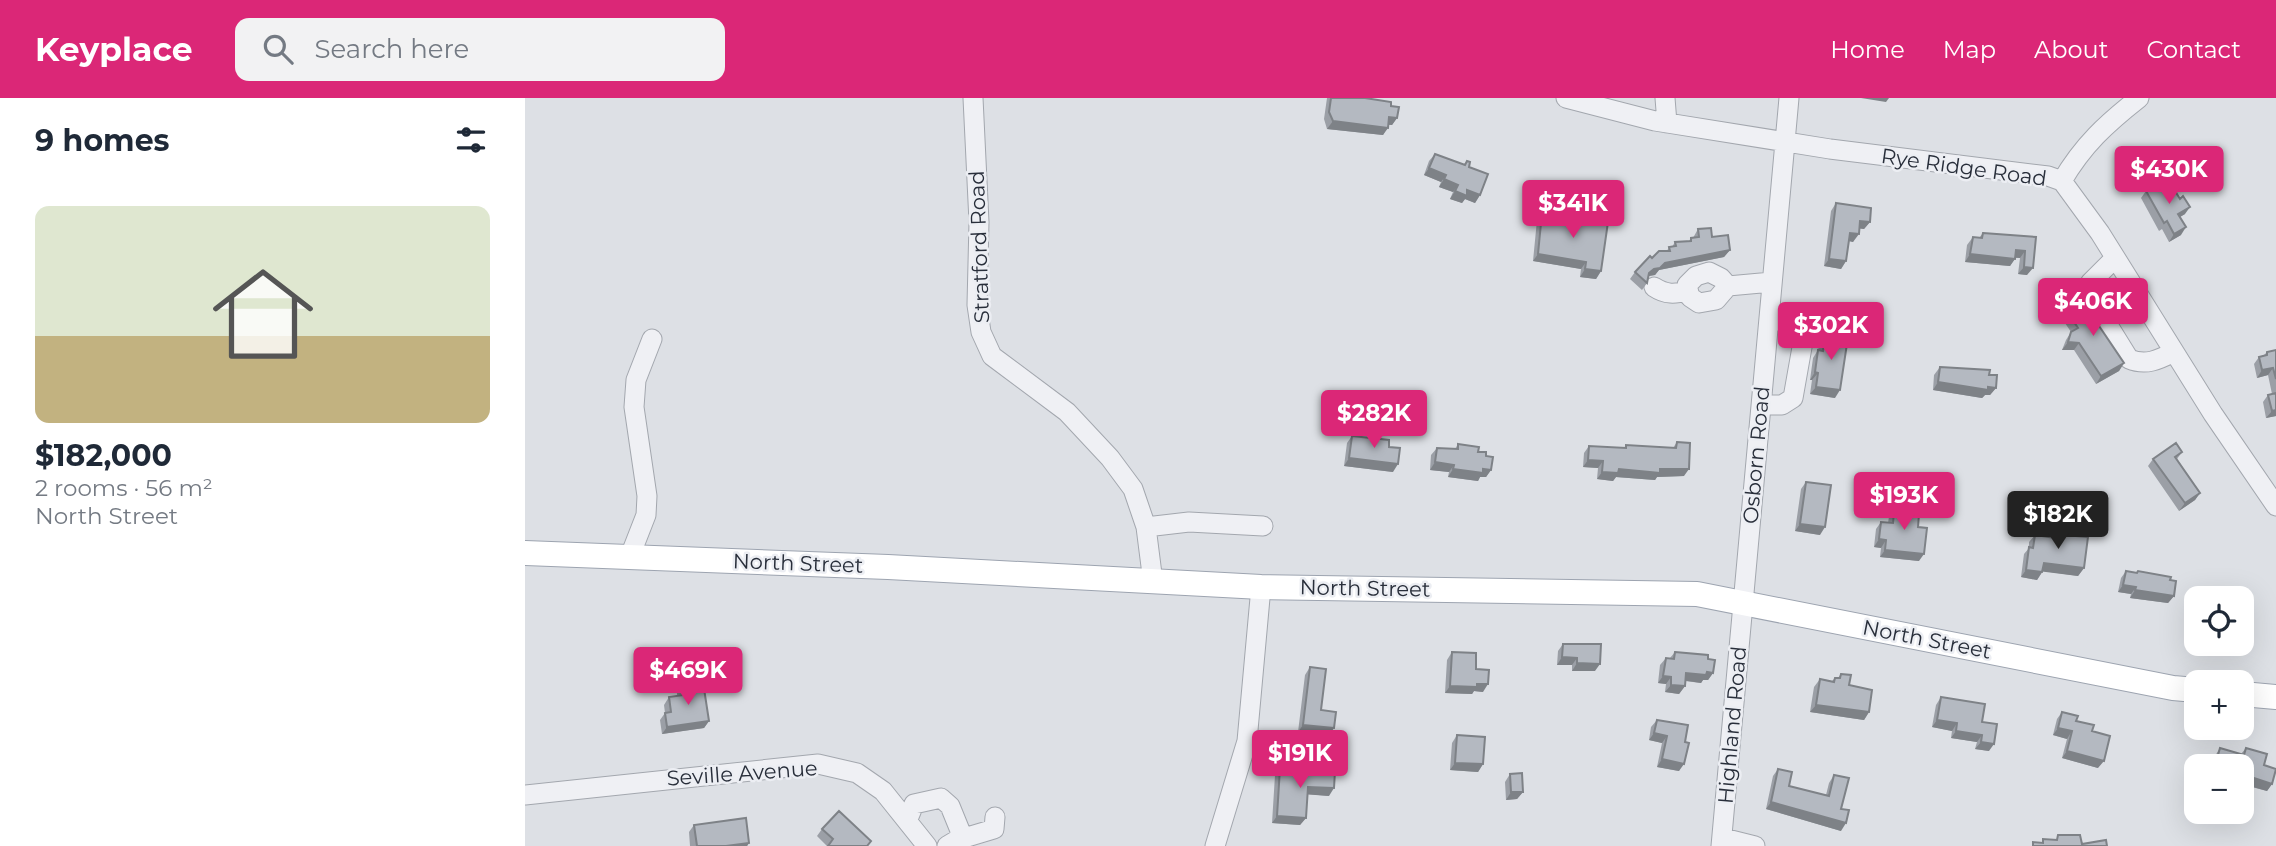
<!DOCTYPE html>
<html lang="en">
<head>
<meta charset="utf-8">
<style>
	:root { --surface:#fff; --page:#f2f2f3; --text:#1f2937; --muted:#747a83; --accent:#db2777 }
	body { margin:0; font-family:Montserrat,sans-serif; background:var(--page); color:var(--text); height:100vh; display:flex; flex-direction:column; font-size:26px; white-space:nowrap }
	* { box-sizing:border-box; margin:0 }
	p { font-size:23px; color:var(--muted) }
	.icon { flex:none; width:38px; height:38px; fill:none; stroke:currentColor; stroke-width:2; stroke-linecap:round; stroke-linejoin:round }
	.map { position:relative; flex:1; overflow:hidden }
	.sheet { display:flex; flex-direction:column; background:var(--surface); width:525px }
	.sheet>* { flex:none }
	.tools { position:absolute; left:1659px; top:488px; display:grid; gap:14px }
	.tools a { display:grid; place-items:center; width:70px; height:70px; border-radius:14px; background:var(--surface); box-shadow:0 7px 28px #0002; font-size:35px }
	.price { position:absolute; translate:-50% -60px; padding:0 16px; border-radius:7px; background:var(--accent); color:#fff; font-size:23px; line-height:46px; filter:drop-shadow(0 2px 4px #0008) }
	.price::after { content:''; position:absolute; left:50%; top:42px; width:21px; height:16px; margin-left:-10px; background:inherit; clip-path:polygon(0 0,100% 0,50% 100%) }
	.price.selected { background:#222; color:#fff }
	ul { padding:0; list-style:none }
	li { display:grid; align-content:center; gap:14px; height:371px; padding:0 35px }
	li span { display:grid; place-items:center; height:217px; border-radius:14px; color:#555 }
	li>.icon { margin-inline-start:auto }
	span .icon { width:126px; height:126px; fill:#fffc; stroke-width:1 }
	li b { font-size:30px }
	h2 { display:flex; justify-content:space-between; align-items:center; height:84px; padding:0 35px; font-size:30px }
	header { display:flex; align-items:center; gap:42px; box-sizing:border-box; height:98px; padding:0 35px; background:var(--accent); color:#fff }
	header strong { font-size:33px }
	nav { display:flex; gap:38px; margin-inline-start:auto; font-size:24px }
	.search { width:490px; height:63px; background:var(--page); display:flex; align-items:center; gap:18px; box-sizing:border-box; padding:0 24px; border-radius:14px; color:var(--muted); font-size:26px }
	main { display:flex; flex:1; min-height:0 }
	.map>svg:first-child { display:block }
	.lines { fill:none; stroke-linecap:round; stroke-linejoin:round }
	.minor-casing { stroke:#a3a7ae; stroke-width:21 }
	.major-casing { stroke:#9da4b0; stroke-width:26 }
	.minor { stroke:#eff0f4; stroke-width:19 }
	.major { stroke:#fff; stroke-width:24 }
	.wall { fill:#9b9fa6 }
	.shaded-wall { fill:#7e8287 }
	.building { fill:#b4b9c1; stroke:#7e8287; stroke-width:2 }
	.labels { text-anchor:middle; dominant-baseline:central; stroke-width:5; stroke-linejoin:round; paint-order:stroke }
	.street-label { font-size:21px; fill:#282e3a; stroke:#eceef3 }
</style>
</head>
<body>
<header>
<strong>Keyplace</strong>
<div class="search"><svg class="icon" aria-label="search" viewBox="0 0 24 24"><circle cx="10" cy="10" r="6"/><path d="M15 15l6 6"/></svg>Search here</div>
<nav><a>Home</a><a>Map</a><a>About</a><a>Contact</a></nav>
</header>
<main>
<section class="sheet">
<h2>9 homes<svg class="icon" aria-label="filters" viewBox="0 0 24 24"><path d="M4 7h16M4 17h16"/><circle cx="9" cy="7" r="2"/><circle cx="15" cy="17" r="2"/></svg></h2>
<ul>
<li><span style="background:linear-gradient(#dfe7d0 60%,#c2b280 0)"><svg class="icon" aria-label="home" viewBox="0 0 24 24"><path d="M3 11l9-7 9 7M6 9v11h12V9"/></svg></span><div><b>$182,000</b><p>2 rooms · 56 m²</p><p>North Street</p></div></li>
</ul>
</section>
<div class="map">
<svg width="1751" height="748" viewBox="0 0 1751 748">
	<rect width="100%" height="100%" fill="#dde0e5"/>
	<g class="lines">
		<g class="minor-casing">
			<path id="minor" d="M448,0L454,124L452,207L456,234L467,258L542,314L585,360L608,391L621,429L628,484
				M1041,0L1130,23L1305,51L1523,78L1537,83L1575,135L1688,316L1751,408
				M1140,0L1142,25
				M1537,83C1558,47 1581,26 1614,0
				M1590,160L1565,185V198L1604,261C1621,268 1633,262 1649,254
				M1203,188L1191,202L1174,205L1165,199L1162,187L1171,178L1184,174L1196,180L1203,188L1247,184
				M1129,189C1141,197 1150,196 1163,193
				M1236,307H1257L1268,300L1279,238L1278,234L1267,226L1244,221
				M621,429L664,424L738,428
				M105,458L121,417L122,398L109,309L111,282L127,241
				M0,697L293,666L332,675L358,693L402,748
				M383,721L389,706L416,700L425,708L436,735L432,742L422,748
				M1198,740L1230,748
				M432,742L469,731L470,719
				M690,748L722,643L736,489
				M1196,748L1264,0"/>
		</g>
		<g class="major-casing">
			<path id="major" d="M0,455L363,469L736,489L1172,496L1648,590L1671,592
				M1717,596L1751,599"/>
		</g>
		<use href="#minor" class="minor"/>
		<use href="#major" class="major"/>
	</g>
	<path class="wall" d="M802,0H840L866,8L872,20L867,27H863L858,37L802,31L799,21Z
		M910,56L939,67L942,63L955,97L950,105L940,101L937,105L925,101L928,94L914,89L916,84L899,77L904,63Z
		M1621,93L1660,116L1655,119L1656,137L1644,144L1637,131L1634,133L1616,100Z
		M1311,105L1345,124L1339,131L1334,130L1328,144L1324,143L1321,163L1316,171L1299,168L1306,113Z
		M1017,115L1034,120L1064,125L1066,121L1076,173L1071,181L1055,179L1056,171L1008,163L1012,122Z
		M1173,131L1205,152L1199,159L1134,172L1130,177L1123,178L1122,185L1117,192L1105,181L1110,174L1127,160L1142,153L1144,149H1147L1150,144L1164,143L1166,140H1168Z
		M1458,135L1511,139L1502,177L1493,176L1495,160H1490L1485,168L1440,164L1442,147L1448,139L1454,140Z
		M1541,212L1567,218L1599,265L1594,273L1571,286L1549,252H1537L1541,242L1546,234L1536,219Z
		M1300,236L1310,300L1285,296L1287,282H1285L1288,260L1293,252L1295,243Z
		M1751,252V318L1741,320L1738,304L1743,297L1747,296L1743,277L1732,280L1729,266L1734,259L1739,257L1742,254Z
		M1415,269L1464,277L1471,290L1465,297H1460L1457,300L1408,292L1409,277Z
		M827,338L864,349L868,374L819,368L822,345Z
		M1152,344L1159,378L1132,379L1130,382L1091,379L1088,383L1072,381L1073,370L1058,369L1059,355L1064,348L1099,350L1101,347L1148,350Z
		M933,346L953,354L961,358L966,372L961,379H955L953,383L923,379L924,374L905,372L906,357L912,350L930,351Z
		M1657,354L1652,361L1675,395L1670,402L1654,413L1623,368L1628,361Z
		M1281,384L1295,437L1270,433L1276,391Z
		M1370,404L1393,429L1394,463L1355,459L1356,450L1349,449L1351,431L1356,424L1363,425L1365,412Z
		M1539,429L1552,438L1559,470L1553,478L1518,473L1512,482L1496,479L1499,456L1504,450V444L1510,437L1534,440V436Z
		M1601,473L1611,475L1613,473L1645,482L1649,498L1643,505L1605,500L1606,496L1593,494L1596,480Z
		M1038,546L1070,573H1047V567H1032L1033,553Z
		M927,554L951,571L958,594L949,593L947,596L920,595L922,562Z
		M1150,554L1183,561L1188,575L1183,582H1178L1176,585L1160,583V588L1154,596L1140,594L1141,586L1133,585L1135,567L1141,560H1145Z
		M785,569L796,612L804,638L773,634L780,577Z
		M1316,576L1344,614L1339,622L1285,614L1289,589L1295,581L1307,583L1310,580H1313Z
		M157,587L184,623L179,630L137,636L135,622L140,615L139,607L144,599L152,598V595Z
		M1416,599L1457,624L1464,653L1450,651L1452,644L1426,640L1427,633L1407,629L1411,607Z
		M1537,614L1567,633L1573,670L1537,660L1542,641L1528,637L1532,621Z
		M1132,622L1160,644L1154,673L1132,669L1137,645L1124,642L1126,629Z
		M932,637L958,666L953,674L925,672L927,645Z
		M1695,650L1716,656L1721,650L1739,667L1747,686L1742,693L1723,688L1718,697L1717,668H1687L1690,658Z
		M755,670L804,698L782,696L781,720L775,727L747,725L750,677Z
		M1253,671L1264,688L1301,697L1304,685L1309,677L1316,711V733L1241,711L1248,678Z
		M985,676L998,694L992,701L981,702L980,684Z
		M169,727L224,745L222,748H165L164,734Z
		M297,731L343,748H302L292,738Z"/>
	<path class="shaded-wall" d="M1336,0H1364L1361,4Z
		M864,19L872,20L867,27L859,26Z
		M808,23L863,30L858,37L802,31Z
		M904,70L921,77L916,84L899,77Z
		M919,81L933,87L928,94L914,89Z
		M942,92L955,97L950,105L940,101L937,105L925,101L930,93Z
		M1665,109L1660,116L1648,123L1653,116Z
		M1335,123L1345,124L1339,131L1330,130Z
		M1661,129L1656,137L1644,144L1649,136Z
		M1325,135L1334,136L1328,144L1320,142Z
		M1205,152L1199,159L1134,172L1130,177L1124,178V175L1129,171L1140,165Z
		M1491,152L1500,153L1495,160L1486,159Z
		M1013,156L1061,164L1056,171L1008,163Z
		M1445,156L1490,161L1485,168L1440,164Z
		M1304,161L1321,163L1316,171L1299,168Z
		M1499,169L1508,170L1502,177L1493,176Z
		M1060,171L1076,173L1071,181L1055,179Z
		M1543,244L1554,245L1549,252H1537Z
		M1599,265L1594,273L1571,286L1576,278Z
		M1748,270L1743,277L1732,280L1737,272Z
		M1290,274L1293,275L1287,282H1285Z
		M1413,284L1471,290L1465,297H1460L1457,300L1408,292Z
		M1291,289L1315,292L1310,300L1285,296Z
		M1751,312V318L1741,320L1747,313Z
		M824,360L873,366L868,374L819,368Z
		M1063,362L1078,363L1073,370L1058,369Z
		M910,364L929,367L924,374L905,372Z
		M928,371H958L966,372L961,379H955L953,383L923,379Z
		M1094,371H1164L1159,378L1132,379L1130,382L1091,379L1088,383L1072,381L1077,374Z
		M1675,395L1670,402L1654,413L1660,405Z
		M1275,426L1300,429L1295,437L1270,433Z
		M1354,441L1361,442L1356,450L1349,449Z
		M1360,452L1399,456L1394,463L1355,459Z
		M1519,465L1559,470L1553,478L1513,473Z
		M1501,472L1517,474L1512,482L1496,479Z
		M1598,487L1611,489L1606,496L1593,494Z
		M1610,492L1649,498L1643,505L1605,500Z
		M1037,559L1052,560L1047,567H1032Z
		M1052,565L1075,566L1070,573H1047Z
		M1182,574L1188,575L1183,582H1178L1176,585L1156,582L1161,575Z
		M1138,578L1146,579L1141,586L1133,585Z
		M952,586H963L958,594L949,593L947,596L920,595L925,588Z
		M1146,587L1160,588L1154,596L1140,594Z
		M1291,607L1344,614L1339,622L1285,614Z
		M1412,622L1432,625L1427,633L1407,629Z
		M184,623L179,630L137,636L142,629Z
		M778,627L809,630L804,638L773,634Z
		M1533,630L1547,633L1542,641L1528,637Z
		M1431,633L1457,637L1452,644L1426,640Z
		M1129,635L1142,638L1137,645L1124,642Z
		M1456,644L1469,646L1464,653L1450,651Z
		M1542,653L1579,663L1573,670L1537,660Z
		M1137,661L1159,666L1154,673L1132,669Z
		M1691,664L1707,668H1688Z
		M930,665L958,666L953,674L925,672Z
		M1726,679L1747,686L1742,693L1721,687Z
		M1717,687L1723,689L1718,697L1717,696Z
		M783,689L809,690L804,698L777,696Z
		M986,694H998L992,701L981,702Z
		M1246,704L1321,725L1316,733L1241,711Z
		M752,718L781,720L775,727L747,725Z
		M224,745L222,748H201Z"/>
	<path class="building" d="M806,0H840L866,4V8L874,9L872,20L864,19L863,30L808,23L804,14Z
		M910,56L940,67L942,63L945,64L944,69L963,76L955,97L942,92V98L930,93L933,87L919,81L921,77L904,70Z
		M1640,84L1647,95L1650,93L1655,101L1658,98L1665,109L1653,116L1661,129L1649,136L1642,123L1639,125L1621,93Z
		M1311,105L1346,110L1345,124L1335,123L1334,136L1325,135L1321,163L1304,161Z
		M1017,115L1034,117V120L1066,125V121L1083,124L1076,173L1060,171L1061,164L1013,156Z
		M1186,130L1187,139L1203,137L1205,152L1140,165L1135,170L1129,171L1124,175L1122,185L1110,174L1125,158L1127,160L1134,153H1145L1144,149L1151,148L1150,144L1166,143V140L1174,139L1173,131Z
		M1458,135L1511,139L1508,170L1499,169L1500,153L1491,152L1490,161L1445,156L1448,139L1457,140Z
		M1561,199L1570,213L1566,216L1599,265L1576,278L1554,245L1543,244L1546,234L1553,230L1541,212Z
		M1300,236L1323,239L1315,292L1291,289L1293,275L1290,274L1293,252L1298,253Z
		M1751,252V281L1748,270L1737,272L1734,259L1742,257V254Z
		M1415,269L1465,272L1464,277H1472L1471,290L1463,289V292L1413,284Z
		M1751,295V312L1747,313L1743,297Z
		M827,338L864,342V349L875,350L873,366L824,360Z
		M1152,344L1165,345L1164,371H1135V375L1094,371L1093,375L1077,374L1078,363L1063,362L1064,348L1101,350V347L1151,350Z
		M1651,345L1657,354L1650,359L1675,395L1660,405L1628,361Z
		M933,346L954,349L953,354H961V358L968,359L966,372L958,371V375L928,371L929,367L910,364L912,350L933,351Z
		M1281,384L1306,387L1300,429L1275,426Z
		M1370,404L1381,405L1380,414L1394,416L1393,429L1402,430L1399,456L1360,452L1361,442L1354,441L1356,424L1368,425Z
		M1539,429L1553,431L1552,438L1563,439L1559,470L1519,465L1517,474L1501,472L1504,449L1508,450L1510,437L1538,441Z
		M1601,473L1612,475L1613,473L1646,479L1645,482L1651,483L1649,498L1610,492L1611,489L1598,487Z
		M1038,546H1076L1075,566L1052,565V560L1037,559Z
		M927,554L951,555V571L964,572L963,586H952V589L925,588Z
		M1150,554L1183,557V561L1190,562L1188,575L1182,574L1181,577L1161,575L1160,588L1146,587V579L1138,578L1141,560L1149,561Z
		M785,569L801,571L796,612L811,614L809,630L778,627Z
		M1316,576L1326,577L1324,587L1347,592L1344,614L1291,607L1295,581L1309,584L1310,580H1315Z
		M178,584L184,623L142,629L140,615L146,614L144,599L159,597L157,587Z
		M1416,599L1460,606L1457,624L1472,626L1469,646L1456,644L1457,637L1431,633L1432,625L1412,622Z
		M1537,614L1553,618L1551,623L1569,627L1567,633L1585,638L1579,663L1542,653L1547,633L1533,630Z
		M1132,622L1163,627L1160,644L1164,645L1159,666L1137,661L1142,638L1129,635Z
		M932,637L960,639L958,666L930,665Z
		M1695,650L1719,657L1721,650L1742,656L1739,667L1751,671L1747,686L1726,679L1723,689L1717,687V668H1707L1691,664Z
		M755,670L810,673L809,690L783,689L781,720L752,718Z
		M1253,671L1267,674L1264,688L1304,698L1309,677L1324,680L1316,711L1324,712L1321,725L1246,704Z
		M997,675L998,694H986L985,676Z
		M314,713L346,743L342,748H303L308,741L297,731Z
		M221,720L224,745L201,748H172L169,727Z
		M1533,737H1555L1557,746L1581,742L1582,748H1508V744L1518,745V741L1532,742Z"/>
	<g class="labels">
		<g class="street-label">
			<text transform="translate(1439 69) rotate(8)">Rye Ridge Road</text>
			<text transform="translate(454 149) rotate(-92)">Stratford Road</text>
			<text transform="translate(1231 357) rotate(-85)">Osborn Road</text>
			<text transform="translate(273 465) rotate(2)">North Street</text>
			<text transform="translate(840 490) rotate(1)">North Street</text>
			<text transform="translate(1402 541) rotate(11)">North Street</text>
			<text transform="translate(1207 627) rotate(-85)">Highland Road</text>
			<text transform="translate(217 675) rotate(-4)">Seville Avenue</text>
		</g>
	</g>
</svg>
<div class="tools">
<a><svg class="icon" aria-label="locate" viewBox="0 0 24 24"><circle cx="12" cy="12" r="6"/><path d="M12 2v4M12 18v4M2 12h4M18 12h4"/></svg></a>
<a>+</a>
<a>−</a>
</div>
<b class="price" style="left:1644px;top:108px">$430K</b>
<b class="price" style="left:1048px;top:142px">$341K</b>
<b class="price" style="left:1568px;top:240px">$406K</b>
<b class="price" style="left:1306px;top:264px">$302K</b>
<b class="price" style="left:849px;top:352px">$282K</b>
<b class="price" style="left:1379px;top:434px">$193K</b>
<b class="price selected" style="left:1533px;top:453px">$182K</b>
<b class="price" style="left:163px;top:609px">$469K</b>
<b class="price" style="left:775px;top:692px">$191K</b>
</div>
</main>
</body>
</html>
